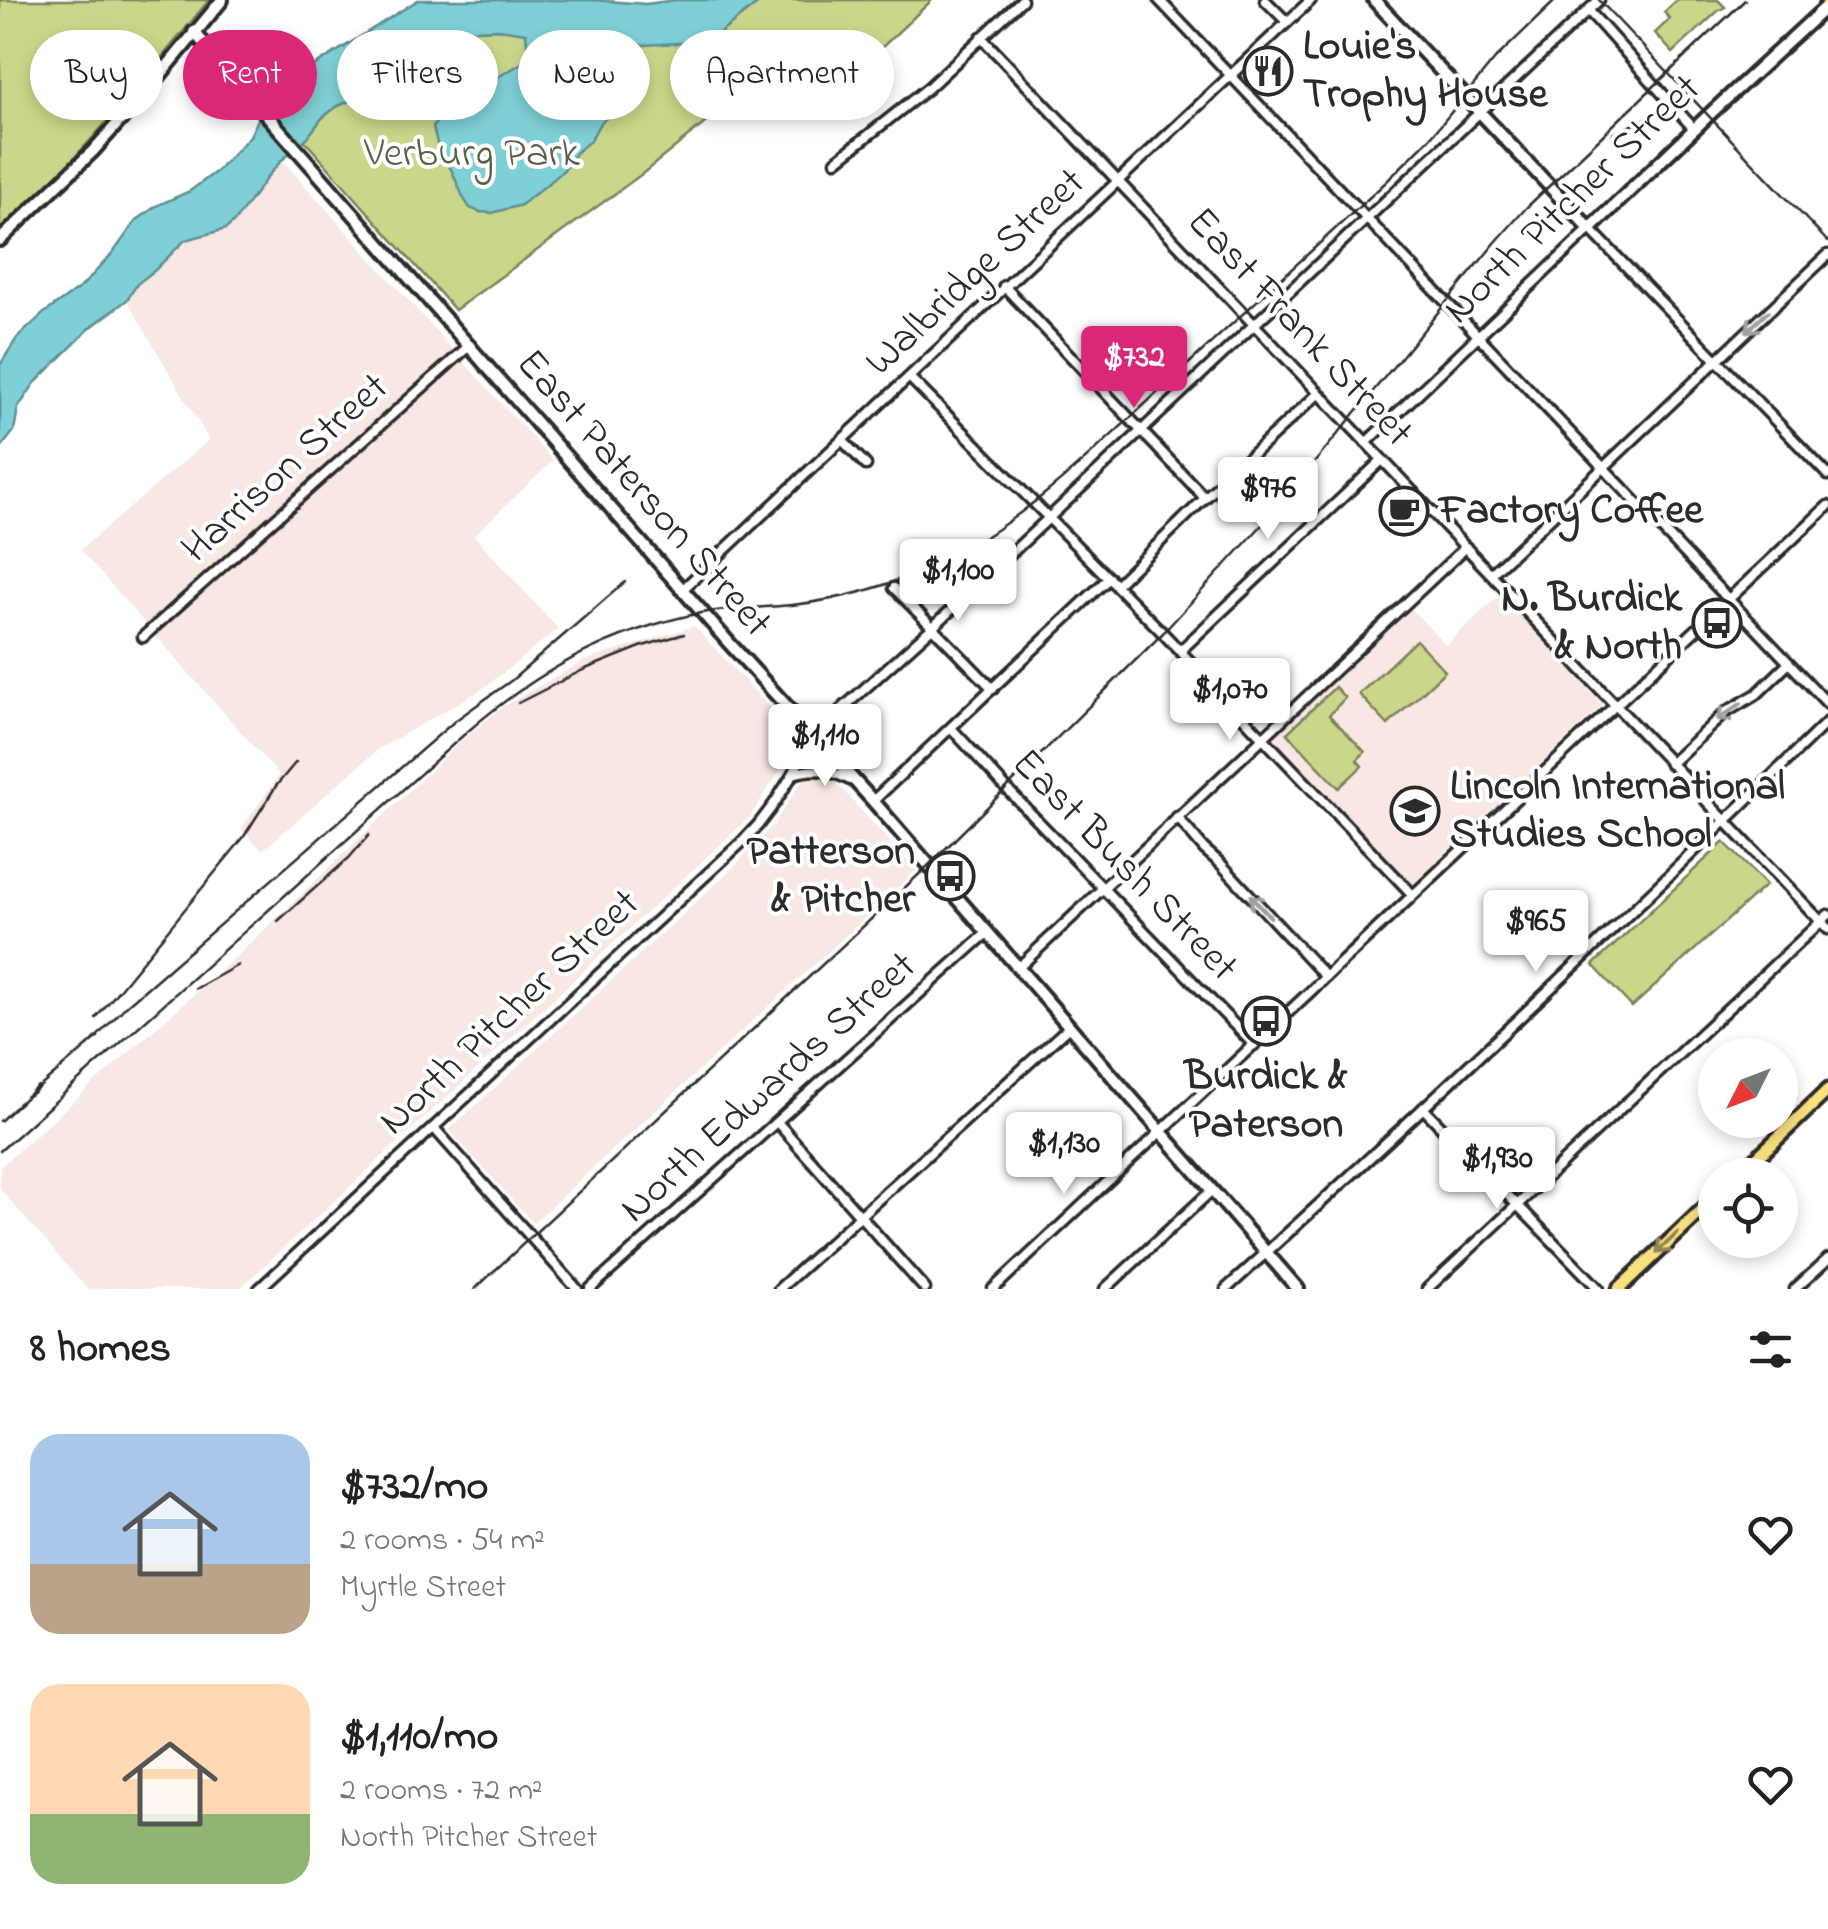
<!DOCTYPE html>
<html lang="en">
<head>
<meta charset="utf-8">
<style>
	:root { --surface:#fff; --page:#f2f2f2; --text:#222; --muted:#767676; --accent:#db2777 }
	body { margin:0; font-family:"Indie Flower",sans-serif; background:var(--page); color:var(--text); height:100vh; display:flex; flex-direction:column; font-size:38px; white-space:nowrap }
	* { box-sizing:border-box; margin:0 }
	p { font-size:32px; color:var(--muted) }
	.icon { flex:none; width:55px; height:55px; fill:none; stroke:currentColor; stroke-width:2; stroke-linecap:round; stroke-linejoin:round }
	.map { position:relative; height:1289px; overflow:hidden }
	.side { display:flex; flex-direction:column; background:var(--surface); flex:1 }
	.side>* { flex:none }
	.hud { position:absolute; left:30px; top:30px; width:1000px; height:90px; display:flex; gap:20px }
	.needle { width:65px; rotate:228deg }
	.buttons { position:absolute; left:1698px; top:1038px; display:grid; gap:20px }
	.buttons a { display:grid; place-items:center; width:100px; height:100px; border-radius:50%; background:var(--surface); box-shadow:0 5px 15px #0003; font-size:50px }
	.price { position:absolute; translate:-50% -85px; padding:0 22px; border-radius:10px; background:#fff; color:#222; font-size:32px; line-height:65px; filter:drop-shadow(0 2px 5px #0008) }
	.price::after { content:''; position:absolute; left:50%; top:60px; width:30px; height:22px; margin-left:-15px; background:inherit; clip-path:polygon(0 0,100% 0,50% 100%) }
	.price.active { background:var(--accent); color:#fff }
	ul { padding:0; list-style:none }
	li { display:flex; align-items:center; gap:30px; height:250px; padding:0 30px }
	li span { display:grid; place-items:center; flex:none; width:280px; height:200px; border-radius:30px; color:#555 }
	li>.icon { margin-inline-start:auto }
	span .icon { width:120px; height:120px; fill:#fffc; stroke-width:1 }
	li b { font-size:42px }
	h2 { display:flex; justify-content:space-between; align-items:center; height:120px; padding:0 30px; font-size:42px }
	.pill { padding:0 35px; border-radius:45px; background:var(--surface); box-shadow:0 5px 15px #0003; font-size:35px; line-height:90px }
	.pill.active { background:var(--accent); color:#fff }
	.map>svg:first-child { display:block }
	.built { fill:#f8e7e3 }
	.green { fill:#cad78a; stroke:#7a815a; stroke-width:2.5 }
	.water { fill:#7fd0d6; stroke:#5d8e92; stroke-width:2.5 }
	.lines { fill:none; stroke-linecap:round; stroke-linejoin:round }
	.street-casing { stroke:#2b2b2b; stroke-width:15 }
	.secondary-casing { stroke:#2b2b2b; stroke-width:18 }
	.primary-casing { stroke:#2b2b2b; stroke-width:19 }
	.street { stroke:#fff; stroke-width:8 }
	.secondary { stroke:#fff; stroke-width:10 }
	.primary { stroke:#fbe080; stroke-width:11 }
	.rail { stroke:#2b2b2b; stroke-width:2.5 }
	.oneway { stroke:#a0a0a0 }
	.oneway2 { stroke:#938656 }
	.labels { text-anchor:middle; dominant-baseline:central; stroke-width:8; stroke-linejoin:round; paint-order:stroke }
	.poi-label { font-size:42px; font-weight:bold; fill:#2b2b2b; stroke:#fff; text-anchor:start }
	.park-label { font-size:42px; fill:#5b5f48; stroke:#fff }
	.street-label { font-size:42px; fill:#2b2b2b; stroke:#fff }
</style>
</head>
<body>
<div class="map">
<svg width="1828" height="1289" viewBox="0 0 1828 1289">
	<rect width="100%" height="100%" fill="#fff"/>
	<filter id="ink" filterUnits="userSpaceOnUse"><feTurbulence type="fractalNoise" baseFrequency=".01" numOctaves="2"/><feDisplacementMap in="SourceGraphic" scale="20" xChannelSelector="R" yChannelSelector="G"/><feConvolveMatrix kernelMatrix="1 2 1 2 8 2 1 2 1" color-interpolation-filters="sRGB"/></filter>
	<g filter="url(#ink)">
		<path class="built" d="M282,160L553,461L474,535L558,629L484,688L377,750L263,850L241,829L279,775L80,550L209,440L127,300L137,284L155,270L185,239L215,233L236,220Z
			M1500,595L1603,705L1411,885L1272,740L1411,609L1446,645Z
			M694,626L799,739L751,816L239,1289H87L0,1189V1167L238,955L461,741L502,707L584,661Z
			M831,777L916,871L533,1223L449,1130L733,868L772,826L804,779Z"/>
		<path class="green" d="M0,0H209C143,80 78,161 0,230Z
			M762,0H932L840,87L799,47L642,174L455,310L304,140L322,118L336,107L370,91L393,67L408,56L453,35L473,30L499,29L643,45L720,33Z
			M1677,0H1718L1725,7L1718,11L1673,53L1655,33L1670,19L1664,12Z
			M1416,640L1445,671L1388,725L1359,694Z
			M1335,687L1345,698L1329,715L1365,752L1357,760L1362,766L1339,788L1287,733Z
			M1724,842L1766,885L1632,1007L1593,965Z"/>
		<path class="water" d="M418,0H593L646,4L676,0H762L720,33L698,42L643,45L547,36C538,56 551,74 572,77C579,77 594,72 604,72C615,81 625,89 623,104L600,123L590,141L575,153L569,165L555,178L521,205L492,213L480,212L470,208L464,199L451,169L440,155L433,127L451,98L463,88L482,86L522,63L528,54L526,33L499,29L473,30L453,35L408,56L393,67L370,91L336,107L322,118L308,137L282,160L268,176L236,220L226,229L185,240L155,270L137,284L127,300L90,328L34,384L18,408L14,431L0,449V365L17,338L43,314L82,286L113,253L136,221L156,206L190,191L217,171L250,136L259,117L278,89Z"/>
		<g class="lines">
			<g class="street-casing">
				<path id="street" d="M1159,0L1828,704
					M1265,0L1287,22
					M1588,10L1694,129
					M981,37L1828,929
					M836,161L928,88L1022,0
					M1004,286L1205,498
					M909,377L1159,629L1413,895
					M842,440L866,465
					M1366,443L1590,229L1828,475
					M1491,574L1828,255
					M1116,585L1205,498L1319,393
					M894,588L993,689
					M682,590L1311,0
					M143,637L470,345
					M1180,651L1382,460
					M951,728L1009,791L1254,1045
					M1670,764L1726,712L1757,694L1789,663
					M793,774C815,767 830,770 850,780
					M873,801L1109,578
					M1177,817L1204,849L1220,863L1326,977
					M1019,967L1466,547
					M1423,1108L1599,1289
					M777,1122L925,1289
					M434,1128L577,1289
					M259,1289L742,842L758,825L774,804L793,774L812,736L933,627L1599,0
					M590,1289L988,932
					M779,1289L1070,1026
					M993,1289L1828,506
					M1105,1289L1212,1190
					M1226,1289C1431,1104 1631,914 1828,721
					M1427,1289L1828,915
					M1795,1289L1828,1259"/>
			</g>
			<g class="secondary-casing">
				<path id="secondary" d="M1374,0L1590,229L1712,112L1828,5
					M194,32L730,644L873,801L1298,1289
					M0,240L93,151L151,86L222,0"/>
			</g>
			<g class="primary-casing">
				<path id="primary" d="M1827,0L1828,1
					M1739,1175L1828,1090
					M1619,1289L1715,1198"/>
			</g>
			<use href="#street" class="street"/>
			<use href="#secondary" class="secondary"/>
			<use href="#primary" class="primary"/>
			<path class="rail" d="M1599,0L1828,242
				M1613,134L1663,111
				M518,703L583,670L643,646L684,634
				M278,921L349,858L369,835
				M195,989L238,965
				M96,1018L243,838L276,786L296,762
				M88,1046L126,1006L456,720L512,680L625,582
				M30,1095L98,1037
				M0,1121L38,1086
				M0,1151L467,732C537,671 610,631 701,613C731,608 762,608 792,605C842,600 891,585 937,564C1021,524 1090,455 1158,392C1234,322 1311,252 1387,181L1431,137L1495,59L1556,0
				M475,1289L929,865L1163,633L1273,513L1495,243L1527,207L1745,0"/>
		</g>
		<defs><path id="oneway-shaft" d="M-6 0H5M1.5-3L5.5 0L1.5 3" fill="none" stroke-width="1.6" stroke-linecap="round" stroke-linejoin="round" transform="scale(2.5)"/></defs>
		<g class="oneway">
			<use href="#oneway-shaft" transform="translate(1757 322) rotate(137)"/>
			<use href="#oneway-shaft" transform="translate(1729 712) rotate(145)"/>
			<use href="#oneway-shaft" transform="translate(1260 906) rotate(-133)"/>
		</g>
		<use class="oneway2" href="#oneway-shaft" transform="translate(1667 1243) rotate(136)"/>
	</g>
	<defs>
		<g id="restaurant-ring" transform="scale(2.5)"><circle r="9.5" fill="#fff" stroke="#2b2b2b" stroke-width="1.5"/><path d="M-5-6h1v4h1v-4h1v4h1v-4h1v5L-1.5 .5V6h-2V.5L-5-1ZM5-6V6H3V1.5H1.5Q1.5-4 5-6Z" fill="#2b2b2b"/></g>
		<g id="cafe-ring" transform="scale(2.5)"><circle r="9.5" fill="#fff" stroke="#2b2b2b" stroke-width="1.5"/><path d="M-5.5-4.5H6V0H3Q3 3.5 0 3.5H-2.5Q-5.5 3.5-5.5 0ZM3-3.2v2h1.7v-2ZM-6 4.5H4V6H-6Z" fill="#2b2b2b"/></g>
		<g id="bus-ring" transform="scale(2.5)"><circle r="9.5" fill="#fff" stroke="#2b2b2b" stroke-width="1.5"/><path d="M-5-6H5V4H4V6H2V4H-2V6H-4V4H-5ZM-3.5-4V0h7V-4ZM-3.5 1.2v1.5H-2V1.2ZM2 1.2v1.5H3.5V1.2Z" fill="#2b2b2b"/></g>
		<g id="school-ring" transform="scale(2.5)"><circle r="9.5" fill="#fff" stroke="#2b2b2b" stroke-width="1.5"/><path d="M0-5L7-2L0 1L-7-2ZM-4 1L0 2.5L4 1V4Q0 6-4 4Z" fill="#2b2b2b"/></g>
	</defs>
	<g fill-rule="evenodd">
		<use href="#restaurant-ring" x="1268" y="71"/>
		<use href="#cafe-ring" x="1404" y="511"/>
		<use href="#bus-ring" x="1717" y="623"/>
		<use href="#school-ring" x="1415" y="811"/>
		<use href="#bus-ring" x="950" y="876"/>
		<use href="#bus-ring" x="1266" y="1021"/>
	</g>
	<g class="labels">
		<g class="poi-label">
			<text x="1303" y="47">Louie's<tspan x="1303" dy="48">Trophy House</tspan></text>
			<text x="1439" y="511">Factory Coffee</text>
			<text x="1682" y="599" text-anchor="end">N. Burdick<tspan x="1682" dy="48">&amp; North</tspan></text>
			<text x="1450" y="787">Lincoln International<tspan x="1450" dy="48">Studies School</tspan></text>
			<text x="915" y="852" text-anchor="end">Patterson<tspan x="915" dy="48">&amp; Pitcher</tspan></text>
			<text x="1266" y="1077" text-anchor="middle">Burdick &amp;<tspan x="1266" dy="48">Paterson</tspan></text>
		</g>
		<g class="park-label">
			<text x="472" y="154">Verburg Park</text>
		</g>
		<g class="street-label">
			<text transform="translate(1573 200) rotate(-44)">North Pitcher Street</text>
			<text transform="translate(976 273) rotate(-43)">Walbridge Street</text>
			<text transform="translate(1299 328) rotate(47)">East Frank Street</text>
			<text transform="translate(286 469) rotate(-42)">Harrison Street</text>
			<text transform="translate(643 494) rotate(49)">East Paterson Street</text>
			<text transform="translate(1124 866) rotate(46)">East Bush Street</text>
			<text transform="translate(510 1013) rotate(-43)">North Pitcher Street</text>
			<text transform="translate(769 1088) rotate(-42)">North Edwards Street</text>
		</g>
	</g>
</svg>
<div class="buttons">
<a><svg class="needle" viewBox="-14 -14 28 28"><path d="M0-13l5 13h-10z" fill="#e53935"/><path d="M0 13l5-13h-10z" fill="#767676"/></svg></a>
<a><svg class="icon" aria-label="locate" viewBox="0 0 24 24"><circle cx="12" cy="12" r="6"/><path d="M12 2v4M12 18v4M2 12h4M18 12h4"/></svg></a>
</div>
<b class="price active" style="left:1134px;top:411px">$732</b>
<b class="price" style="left:1268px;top:542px">$976</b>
<b class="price" style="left:958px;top:624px">$1,100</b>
<b class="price" style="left:1230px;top:743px">$1,070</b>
<b class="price" style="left:825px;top:789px">$1,110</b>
<b class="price" style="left:1536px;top:975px">$965</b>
<b class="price" style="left:1064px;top:1197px">$1,130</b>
<b class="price" style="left:1497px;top:1212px">$1,930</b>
<div class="hud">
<a class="pill">Buy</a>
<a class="pill active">Rent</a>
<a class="pill">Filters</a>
<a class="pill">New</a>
<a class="pill">Apartment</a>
</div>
</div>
<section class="side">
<h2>8 homes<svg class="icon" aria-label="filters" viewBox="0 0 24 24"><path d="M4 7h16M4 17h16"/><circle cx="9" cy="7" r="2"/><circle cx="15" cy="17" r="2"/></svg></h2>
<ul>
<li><span style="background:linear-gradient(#a9c7e8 65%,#b9a48a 0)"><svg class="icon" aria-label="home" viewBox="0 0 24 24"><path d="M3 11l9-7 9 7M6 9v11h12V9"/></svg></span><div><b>$732/mo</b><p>2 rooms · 54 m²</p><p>Myrtle Street</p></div><svg class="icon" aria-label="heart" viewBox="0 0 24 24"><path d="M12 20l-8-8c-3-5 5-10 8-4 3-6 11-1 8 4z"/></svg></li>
<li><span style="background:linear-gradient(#ffd9b3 65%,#8fb573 0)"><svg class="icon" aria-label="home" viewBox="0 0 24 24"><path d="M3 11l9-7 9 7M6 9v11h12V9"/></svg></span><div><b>$1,110/mo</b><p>2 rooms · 72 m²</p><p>North Pitcher Street</p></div><svg class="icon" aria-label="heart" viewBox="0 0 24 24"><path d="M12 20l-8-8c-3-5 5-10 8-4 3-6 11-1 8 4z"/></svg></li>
</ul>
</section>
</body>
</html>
